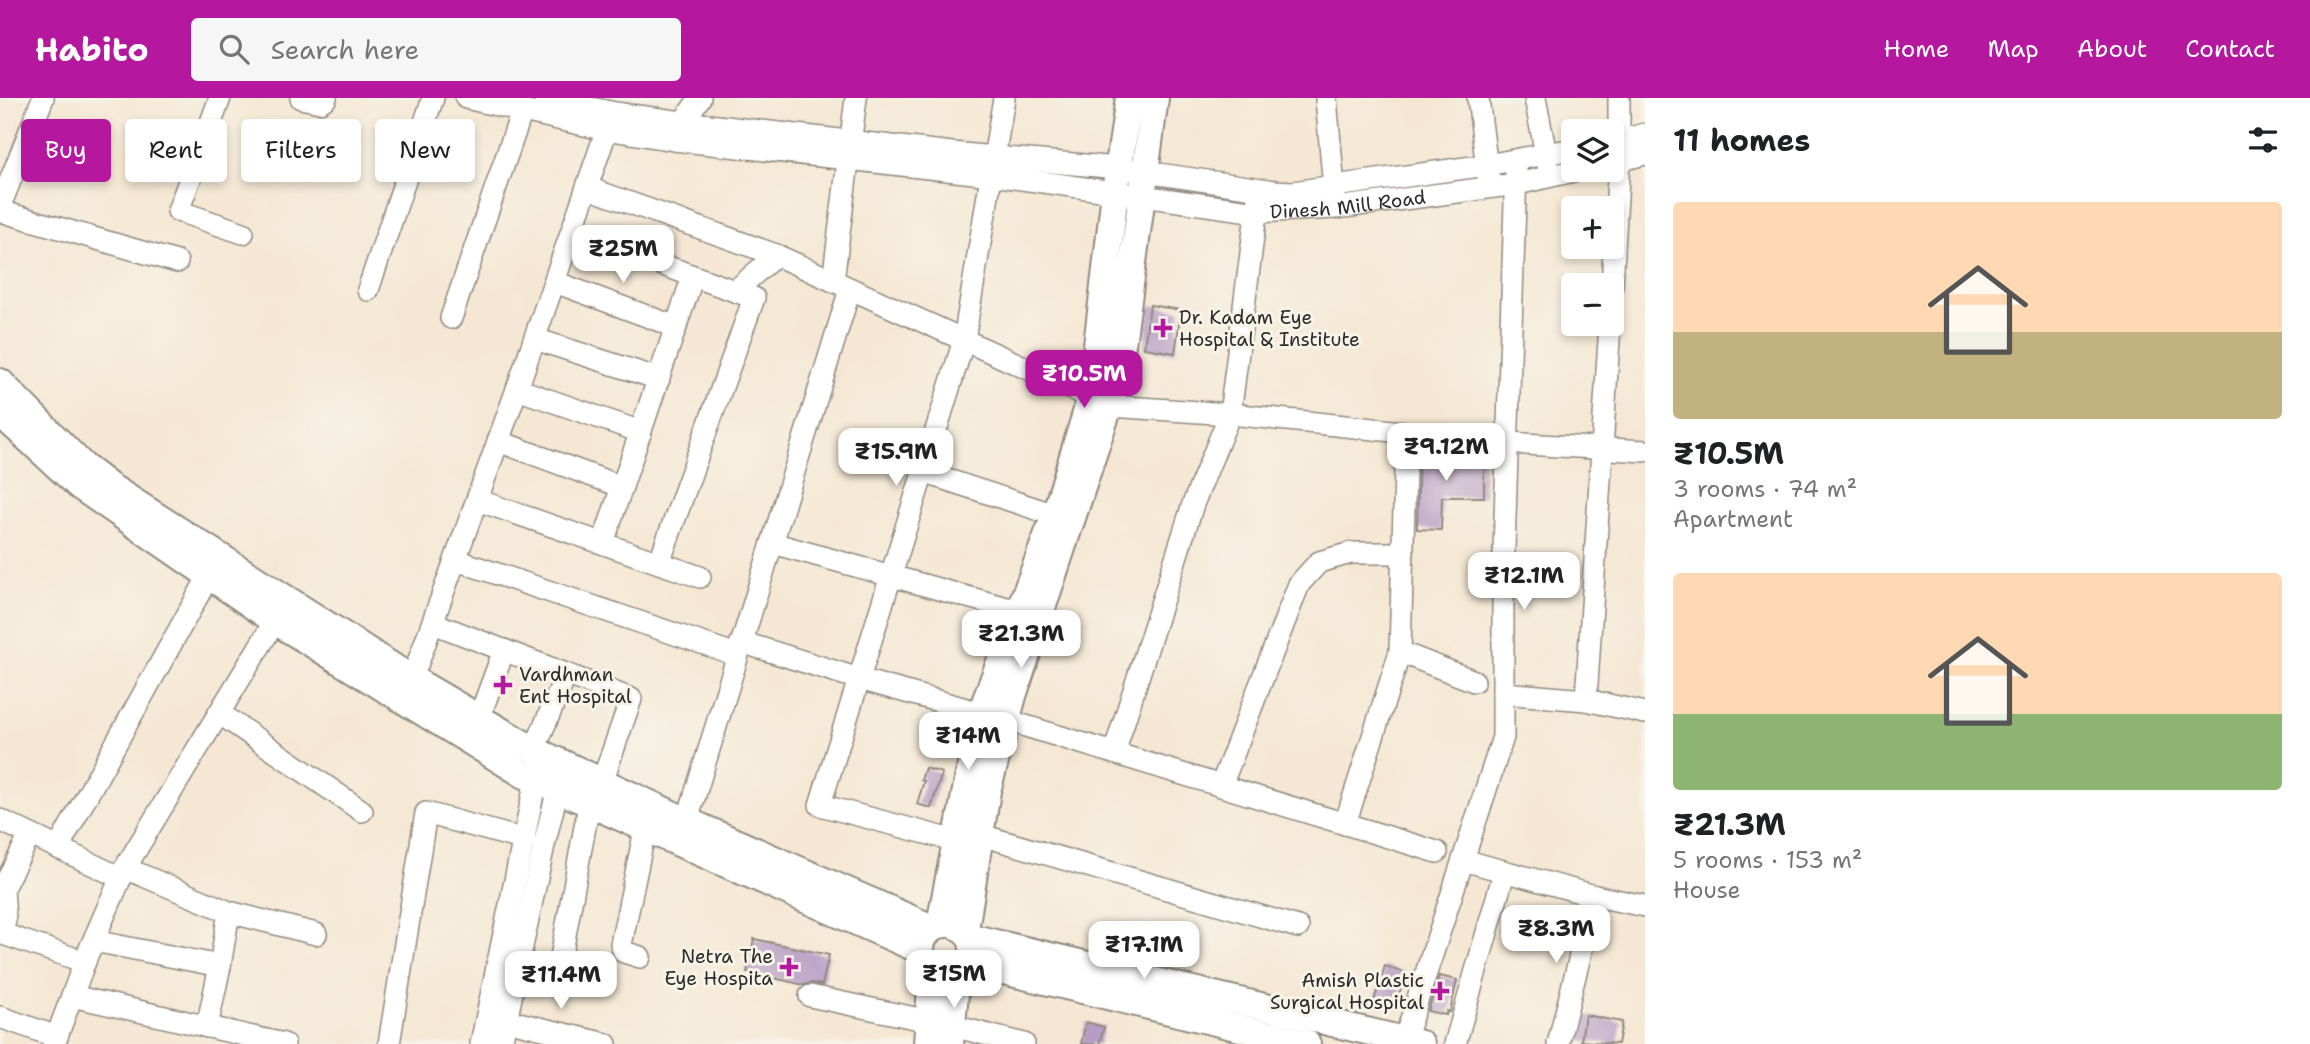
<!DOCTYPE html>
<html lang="en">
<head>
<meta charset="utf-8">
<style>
	:root { --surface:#fff; --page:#f6f6f6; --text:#202124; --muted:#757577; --accent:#b5179e }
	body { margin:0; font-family:"Shantell Sans",sans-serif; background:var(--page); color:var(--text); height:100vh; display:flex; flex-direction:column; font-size:26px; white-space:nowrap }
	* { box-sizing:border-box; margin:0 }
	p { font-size:23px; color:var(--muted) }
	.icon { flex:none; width:38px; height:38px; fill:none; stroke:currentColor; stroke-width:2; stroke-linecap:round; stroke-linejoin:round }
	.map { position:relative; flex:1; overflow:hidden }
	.side { display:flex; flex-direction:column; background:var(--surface); width:665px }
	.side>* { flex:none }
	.banner { position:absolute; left:21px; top:21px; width:665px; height:63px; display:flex; gap:14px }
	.tools { position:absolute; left:1561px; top:21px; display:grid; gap:14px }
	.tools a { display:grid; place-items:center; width:63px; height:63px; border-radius:7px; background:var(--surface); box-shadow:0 4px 10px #0003; font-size:35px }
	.price { position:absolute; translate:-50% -60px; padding:0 16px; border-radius:14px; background:#fff; color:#222; font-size:23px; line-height:46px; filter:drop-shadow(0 2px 4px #0008) }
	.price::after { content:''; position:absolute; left:50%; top:42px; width:21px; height:16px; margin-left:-10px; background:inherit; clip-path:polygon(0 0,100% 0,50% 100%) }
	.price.on { background:var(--accent); color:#fff }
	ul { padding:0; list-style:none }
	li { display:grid; align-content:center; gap:14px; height:371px; padding:0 28px }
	li span { display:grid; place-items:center; height:217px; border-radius:7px; color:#555 }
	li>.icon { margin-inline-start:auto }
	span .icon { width:126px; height:126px; fill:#fffc; stroke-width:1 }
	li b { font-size:30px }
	h2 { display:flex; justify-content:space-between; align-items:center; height:84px; padding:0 28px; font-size:30px }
	.tag { padding:0 24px; border-radius:7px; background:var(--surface); box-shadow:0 4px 10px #0003; font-size:24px; line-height:63px }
	.tag.on { background:var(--accent); color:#fff }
	header { display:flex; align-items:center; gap:42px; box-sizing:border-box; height:98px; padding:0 35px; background:var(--accent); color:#fff }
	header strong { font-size:33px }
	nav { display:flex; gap:38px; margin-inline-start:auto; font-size:24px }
	.search { width:490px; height:63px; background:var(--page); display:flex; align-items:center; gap:18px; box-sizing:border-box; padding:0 24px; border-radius:7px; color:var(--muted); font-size:26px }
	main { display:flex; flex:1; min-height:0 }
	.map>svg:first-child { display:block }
	.building { fill:#b79dc5 }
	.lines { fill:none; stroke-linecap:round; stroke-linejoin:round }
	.minor-casing { stroke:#90897f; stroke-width:24 }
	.major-casing { stroke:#90897f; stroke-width:30 }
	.minor { stroke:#fff; stroke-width:21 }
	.major { stroke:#fff; stroke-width:26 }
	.poi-dot { fill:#b5179e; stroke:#f7f3e8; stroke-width:2.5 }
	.labels { text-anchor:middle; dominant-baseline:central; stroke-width:6; stroke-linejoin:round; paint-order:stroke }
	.street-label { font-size:19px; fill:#2b2b2b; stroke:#f7f3e8 }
	.poi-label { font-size:19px; fill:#2b2b2b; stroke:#f7f3e8; text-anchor:start }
</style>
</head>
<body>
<header>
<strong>Habito</strong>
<div class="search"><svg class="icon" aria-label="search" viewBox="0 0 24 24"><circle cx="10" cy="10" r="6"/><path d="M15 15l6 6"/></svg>Search here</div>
<nav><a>Home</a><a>Map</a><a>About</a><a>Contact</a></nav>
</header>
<main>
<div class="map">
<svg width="1645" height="946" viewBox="0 0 1645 946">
	<rect width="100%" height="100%" fill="#f7f3e8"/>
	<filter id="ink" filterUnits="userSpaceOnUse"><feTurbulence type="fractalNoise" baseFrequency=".0143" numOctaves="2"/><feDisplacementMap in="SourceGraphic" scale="14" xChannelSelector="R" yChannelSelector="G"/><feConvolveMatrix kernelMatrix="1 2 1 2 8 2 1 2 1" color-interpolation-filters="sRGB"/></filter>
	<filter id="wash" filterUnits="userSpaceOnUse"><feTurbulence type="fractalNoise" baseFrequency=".00686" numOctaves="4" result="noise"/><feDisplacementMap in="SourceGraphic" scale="28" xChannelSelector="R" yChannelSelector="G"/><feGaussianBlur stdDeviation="1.57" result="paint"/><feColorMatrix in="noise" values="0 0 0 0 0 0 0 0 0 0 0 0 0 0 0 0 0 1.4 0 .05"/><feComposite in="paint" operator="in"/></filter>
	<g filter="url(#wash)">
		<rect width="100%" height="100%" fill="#f5e7d3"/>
		<g id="blocks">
			<path class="building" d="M1150,207L1181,212L1175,255L1144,250Z
				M1419,353L1484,356V399H1442L1441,432L1417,431Z
				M925,670L942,675L931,710L917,706L924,683L921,682Z
				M754,841L829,857L822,887L812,885L804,887L747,874Z
				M1385,868L1406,875L1394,912L1373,906Z
				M1439,878L1457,882L1450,914L1447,913L1446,917L1428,913Z
				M1585,917L1622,924L1618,946L1581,943Z
				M1086,924L1104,929L1099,946H1081Z"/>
		</g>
	</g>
	<g filter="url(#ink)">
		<use href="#blocks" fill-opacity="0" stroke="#90897f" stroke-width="2"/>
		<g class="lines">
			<g class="minor-casing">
				<g id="minor">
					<path d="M220,0L178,113L243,135"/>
					<path d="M301,0L320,4L326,0"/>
					<path id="s1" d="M466,0L593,29L674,42L992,77L1257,114L1336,110L1517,86L1578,72"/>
					<path d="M544,0L615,15L683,24L952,55L1118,70L1275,93L1293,94L1334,88L1487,67L1573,51"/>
					<path d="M1326,0L1335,102"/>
					<path d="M1478,0L1488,78"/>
					<path d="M1535,0L1548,67"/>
					<path d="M683,24L700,0"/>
					<path d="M1612,45L1645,36"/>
					<path d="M1612,64L1645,56"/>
					<path d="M588,90L776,157L1110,308L1230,316L1508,345L1645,353"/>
					<path d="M0,108L43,0"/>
					<path d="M0,113L177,164"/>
					<path d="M572,134L754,200L659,465"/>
					<path d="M833,183L856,0"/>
					<path d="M555,184L676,229"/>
					<path d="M1612,188L1619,62V0"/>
					<path d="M368,192L433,0"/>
					<path d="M735,193L776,157"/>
					<path d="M451,220L522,13"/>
					<path d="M535,241L659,281"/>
					<path d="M517,291L641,334"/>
					<path d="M498,343L622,389"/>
					<path d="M923,374L1055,417"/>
					<path d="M477,402L700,479"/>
					<path d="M603,445L693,178"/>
					<path d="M772,445L1018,513"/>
					<path d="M456,462L737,557"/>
					<path d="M433,525L631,601L602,684"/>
					<path d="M741,544L859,581L981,615"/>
					<path d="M1400,554L1474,583"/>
					<path d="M412,581L517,291L607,31"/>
					<path d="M1503,595L1586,602L1645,615"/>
					<path d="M1586,602L1610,226"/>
					<path d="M219,615L362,713"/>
					<path d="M479,620L504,552"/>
					<path d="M1006,622L1437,754"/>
					<path d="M534,652L566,577"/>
					<path d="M1114,655L1193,406L1230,316L1258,101"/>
					<path d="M1221,688L1299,486L1319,464L1351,455H1403"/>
					<path d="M0,722L121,780"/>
					<path d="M687,723L850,191"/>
					<path d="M1345,726L1400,554L1406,336"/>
					<path d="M981,737L1298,829"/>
					<path d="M956,743L820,707L964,242L1004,0"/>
					<path d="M58,750L216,465"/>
					<path d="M1463,762L1595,798L1645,808"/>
					<path d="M125,770L229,814L316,836"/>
					<path d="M0,788L3,790L5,823L1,834"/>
					<path d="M3,790L30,737"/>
					<path d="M0,835L85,864"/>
					<path d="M94,843L220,868L229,814"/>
					<path d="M561,859L589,707"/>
					<path d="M640,859L624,854L621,846L645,732"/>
					<path d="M72,898L284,946"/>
					<path d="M810,898L953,928L1024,946"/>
					<path d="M0,919L57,939"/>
					<path d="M506,922L606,946"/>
					<path d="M207,929L220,868"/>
					<path d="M54,946L88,855L125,770L275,523"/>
					<path d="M389,946L426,715L525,742"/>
					<path d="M481,946L539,667"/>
					<path d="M501,946L544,747L561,678"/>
					<path d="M1403,946L1503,639V484L1516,72"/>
					<path d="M1455,946L1504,775"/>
					<path d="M1558,946L1595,798"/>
				</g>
			</g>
			<g class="major-casing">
				<path id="major" d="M0,284L83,368L109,388L412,581L534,652L687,723L932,830
					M0,315L79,388L275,523L523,676L920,852
					M921 852a26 26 0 1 1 52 0a26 26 0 1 1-52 0Z
					M940,826L981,615L1055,417L1091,299L1115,94L1129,0
					M965,832L987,693L1013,598L1117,284L1155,0
					M970,839L1421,946
					M970,865L1307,946
					M927,946L932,874
					M950,946L957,876"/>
			</g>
			<use href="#minor" class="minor"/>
			<use href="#major" class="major"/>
		</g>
	</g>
	<g class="poi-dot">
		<path d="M1159.5 219.5h7v7h7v7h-7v7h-7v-7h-7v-7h7z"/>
		<path d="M499.5 576.5h7v7h7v7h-7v7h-7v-7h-7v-7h7z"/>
		<path d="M785.5 858.5h7v7h7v7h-7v7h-7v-7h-7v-7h7z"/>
		<path d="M1436.5 882.5h7v7h7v7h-7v7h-7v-7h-7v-7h7z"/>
	</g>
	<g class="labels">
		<g class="street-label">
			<text stroke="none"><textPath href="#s1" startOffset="891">Dinesh Mill Road</textPath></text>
		</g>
		<g class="poi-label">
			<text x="1179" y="219">Dr. Kadam Eye<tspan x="1179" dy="22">Hospital &amp; Institute</tspan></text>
			<text x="519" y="576">Vardhman<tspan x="519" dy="22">Ent Hospital</tspan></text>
			<text x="773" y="858" text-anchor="end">Netra The<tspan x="773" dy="22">Eye Hospita</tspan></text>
			<text x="1424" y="882" text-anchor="end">Amish Plastic<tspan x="1424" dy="22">Surgical Hospital</tspan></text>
		</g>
	</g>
</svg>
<div class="tools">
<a><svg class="icon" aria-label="layers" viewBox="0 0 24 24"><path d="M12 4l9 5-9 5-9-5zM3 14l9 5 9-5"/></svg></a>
<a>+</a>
<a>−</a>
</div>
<b class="price" style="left:623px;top:187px">₹25M</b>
<b class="price on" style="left:1084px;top:312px">₹10.5M</b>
<b class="price" style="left:1446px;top:385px">₹9.12M</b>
<b class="price" style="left:896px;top:390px">₹15.9M</b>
<b class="price" style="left:1524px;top:514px">₹12.1M</b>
<b class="price" style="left:1021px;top:572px">₹21.3M</b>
<b class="price" style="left:968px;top:674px">₹14M</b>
<b class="price" style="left:1556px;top:867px">₹8.3M</b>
<b class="price" style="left:1144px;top:883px">₹17.1M</b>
<b class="price" style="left:954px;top:912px">₹15M</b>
<b class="price" style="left:561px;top:913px">₹11.4M</b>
<div class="banner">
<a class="tag on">Buy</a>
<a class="tag">Rent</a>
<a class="tag">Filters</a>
<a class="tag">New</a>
</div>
</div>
<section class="side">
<h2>11 homes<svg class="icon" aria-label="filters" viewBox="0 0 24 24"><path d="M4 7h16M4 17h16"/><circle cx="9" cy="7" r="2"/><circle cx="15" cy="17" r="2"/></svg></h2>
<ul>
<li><span style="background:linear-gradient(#ffd9b3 60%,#c2b280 0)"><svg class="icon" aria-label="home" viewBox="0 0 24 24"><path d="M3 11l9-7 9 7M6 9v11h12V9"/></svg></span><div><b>₹10.5M</b><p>3 rooms · 74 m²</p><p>Apartment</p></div></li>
<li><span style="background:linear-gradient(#ffd9b3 65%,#8fb573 0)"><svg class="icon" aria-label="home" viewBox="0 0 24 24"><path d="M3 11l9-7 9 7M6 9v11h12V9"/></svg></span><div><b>₹21.3M</b><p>5 rooms · 153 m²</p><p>House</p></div></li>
</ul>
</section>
</main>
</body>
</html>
